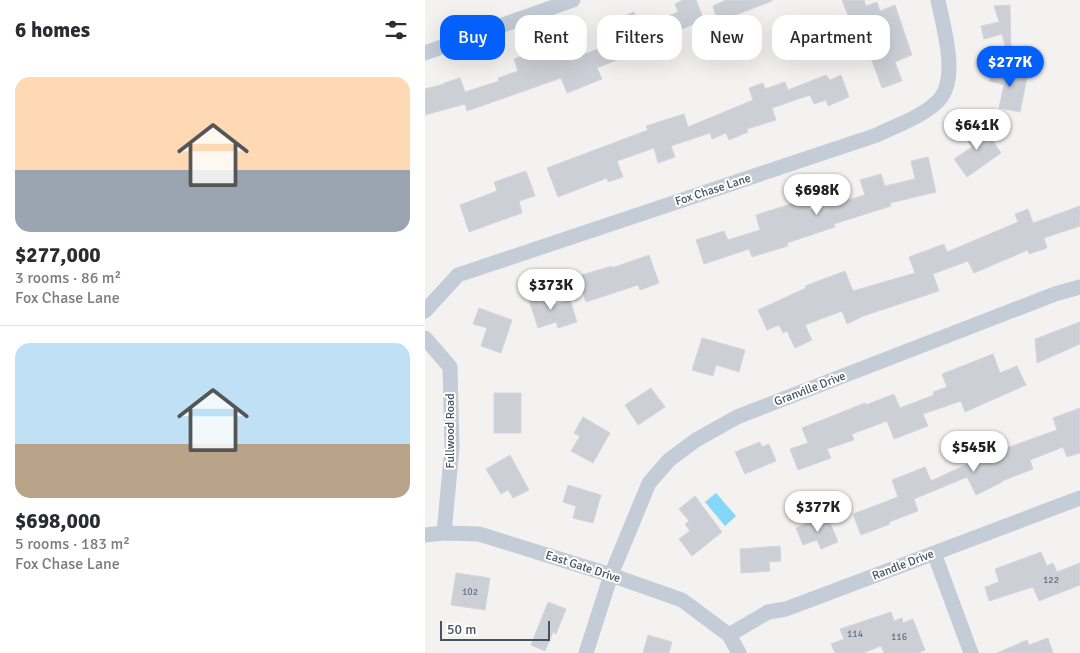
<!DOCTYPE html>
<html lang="en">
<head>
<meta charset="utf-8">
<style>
	:root { --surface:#fff; --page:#f7f7f7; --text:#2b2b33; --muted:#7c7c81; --line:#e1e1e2; --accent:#045ffb }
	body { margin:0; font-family:Signika,sans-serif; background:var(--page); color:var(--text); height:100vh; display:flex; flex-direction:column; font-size:19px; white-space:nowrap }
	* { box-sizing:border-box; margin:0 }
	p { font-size:16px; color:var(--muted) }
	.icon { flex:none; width:28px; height:28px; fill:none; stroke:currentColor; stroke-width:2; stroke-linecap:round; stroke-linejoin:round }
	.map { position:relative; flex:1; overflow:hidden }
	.details { display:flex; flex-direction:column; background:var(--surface); width:425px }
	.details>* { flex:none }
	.banner { position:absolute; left:15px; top:15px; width:475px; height:45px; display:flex; gap:10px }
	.scale { position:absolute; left:15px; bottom:12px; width:110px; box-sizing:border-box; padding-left:5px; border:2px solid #465361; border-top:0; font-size:14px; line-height:18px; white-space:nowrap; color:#465361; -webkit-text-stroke:4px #fff; paint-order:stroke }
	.price { position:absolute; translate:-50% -42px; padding:0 11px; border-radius:18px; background:#fff; color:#222; font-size:16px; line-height:32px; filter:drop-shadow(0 1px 2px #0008) }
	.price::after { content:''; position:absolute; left:50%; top:30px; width:15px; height:11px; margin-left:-8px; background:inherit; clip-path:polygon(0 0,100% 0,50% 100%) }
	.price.selected { background:var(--accent); color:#fff }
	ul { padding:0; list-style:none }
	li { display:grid; align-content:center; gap:10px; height:265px; padding:0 15px }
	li+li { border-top:1px solid var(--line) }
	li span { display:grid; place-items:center; height:155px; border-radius:15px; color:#555 }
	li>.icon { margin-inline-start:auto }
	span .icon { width:90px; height:90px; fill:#fffc; stroke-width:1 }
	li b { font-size:21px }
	h2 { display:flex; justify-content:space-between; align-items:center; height:60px; padding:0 15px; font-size:21px }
	.pill { padding:0 18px; border-radius:15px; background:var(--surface); box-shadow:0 5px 20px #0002; font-size:18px; line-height:45px }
	.pill.selected { background:var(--accent); color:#fff }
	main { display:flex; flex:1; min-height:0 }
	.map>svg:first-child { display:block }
	.water { fill:#84d7f7 }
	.building { fill:#cdcfd7; stroke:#d4d6dd }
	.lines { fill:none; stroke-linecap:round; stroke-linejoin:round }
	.street { stroke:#c3ccd7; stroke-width:15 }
	.labels { text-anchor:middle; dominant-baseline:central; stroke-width:4; stroke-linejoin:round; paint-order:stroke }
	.number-label { font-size:10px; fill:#68727e }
	.street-label { font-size:12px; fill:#465361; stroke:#fff }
</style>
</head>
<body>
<main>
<section class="details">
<h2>6 homes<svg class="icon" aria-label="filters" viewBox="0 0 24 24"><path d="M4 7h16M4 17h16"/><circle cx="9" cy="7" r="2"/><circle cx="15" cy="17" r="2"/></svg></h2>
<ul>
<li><span style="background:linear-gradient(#ffd9b3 60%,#9aa5b1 0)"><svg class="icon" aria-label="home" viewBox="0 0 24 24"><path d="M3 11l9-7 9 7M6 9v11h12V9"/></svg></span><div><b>$277,000</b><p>3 rooms · 86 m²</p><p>Fox Chase Lane</p></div></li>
<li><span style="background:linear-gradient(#bfe0f5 65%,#b9a48a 0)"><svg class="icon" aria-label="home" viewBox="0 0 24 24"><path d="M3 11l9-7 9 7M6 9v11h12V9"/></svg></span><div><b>$698,000</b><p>5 rooms · 183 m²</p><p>Fox Chase Lane</p></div></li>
</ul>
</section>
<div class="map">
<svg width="655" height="653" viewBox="0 0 655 653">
	<rect width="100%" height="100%" fill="#f4f1f1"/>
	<path class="water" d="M291,493L311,516L300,526L280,502Z"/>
	<path class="building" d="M258,0H271L279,20L237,37L236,34L208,45L211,52L172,68L177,79L142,93L136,78L42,111L40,104L0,115V89L19,84V83L35,78L40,92L74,81L73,78L93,71L89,59L109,52L110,55L143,41L150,58L200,38L192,19L209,12L215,27L253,12L250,4Z
		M301,0H347V1L293,22L288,6Z
		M417,0H439L441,6L452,2L455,11L470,5L487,55L470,62L477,81L457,88L438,36L432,39Z
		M585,5L586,49L581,50L577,34L559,39L556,26L574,22L569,6Z
		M573,64L602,78L595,112L574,108L579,85L564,81Z
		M401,75L405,80L416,75L424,97L403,106L401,100L389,104L385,95L347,108L351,120L322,129L323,132L304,140L301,133L287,139L285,133L246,146L250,157L233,163L229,148L192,161L198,177L183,182L182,178L133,197L122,168L223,130L221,126L259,114L263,127L328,100L324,88L338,83L340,89L360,82L363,90Z
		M556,123L576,153L542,177L529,159L547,147L538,135Z
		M503,157L511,192L465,203L466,206L409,224L410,227L362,243L363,246L327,257L324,249L279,264L271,240L299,231L303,240L335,230L331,215L366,204V202L381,197L385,210L403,204V206L440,195L435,180L456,174L460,186L490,179L486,161Z
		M101,171L110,196L94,201L97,213L44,232L35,205L72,191L69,182Z
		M655,206V226L619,238L622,248L604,254L603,250L549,273L543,261L508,274L514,291L438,316L422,324L417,311L380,325L387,340L370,348L362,331L358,333L354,325L342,330L333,310L381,288L380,286L420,271L428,291L490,273L484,257L519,244L522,252L593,222L590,214L603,209L608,223Z
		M224,255L234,283L215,290L213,285L161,302L153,276L187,266V268Z
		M121,291L126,306L145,300L152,322L133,328L131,322L113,328L103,297Z
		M54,308L87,320L76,353L56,346L62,328L48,324Z
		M655,322V344L612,363L610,339Z
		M277,338L320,350L314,372L291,365L288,376L267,370Z
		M568,354L575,373L592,366L601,385L540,412L536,401L498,414L503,426L469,439L462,421L427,434L429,440L402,449L406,458L373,470L365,449L383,443L377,428L440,403L441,405L469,394L475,408L509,395L508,392L522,387L517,374Z
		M226,388L240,407L213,425L200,405Z
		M69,393H96V433H69Z
		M655,408V453L642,457L638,447L605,460L608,469L577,481V482L551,495L542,477L489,499L493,511L464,522L465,524L436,535L428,514L473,497L467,480L500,467L506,481L564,454L632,430L628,418Z
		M158,417L185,433L168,463L146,451L155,436L149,433Z
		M335,442L337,447L344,444L351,461L320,474L310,452Z
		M85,455L104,490L88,498L83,490L76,494L61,469Z
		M143,485L176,495L168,523L148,518L151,506L138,502Z
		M270,496L297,532L267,556L254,539L265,531L260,524L264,521L254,509Z
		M402,515L413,542L396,549L392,540L378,545L371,528Z
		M355,546L356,561L344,562L345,571L316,573L315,549Z
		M616,552L622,566L628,563L632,572L655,563V585L614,601L608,587L564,601L560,587L574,582L570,569Z
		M31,573L65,578L60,610L26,605Z
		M123,602L141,609L131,634L128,632L120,651L106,645Z
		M466,612L469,621L477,618L478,623L488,619L500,650L493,653H459L456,646L438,653H410L406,644L419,639L415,629Z
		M223,635L247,642L244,653H218Z
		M623,638L628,653H572L602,640L604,645Z"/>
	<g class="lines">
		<path class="street" d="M0,53L148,0
			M0,311L33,275L452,135C472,125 497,117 513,101C535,79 518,27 513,0
			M0,338L25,367L27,448L19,533
			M0,535L19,533L54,534L186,575L257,600L304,635L314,653
			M509,553L546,653
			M304,635L343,612L361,609L655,498
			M161,653L186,575L224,483L244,460L271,440L312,417L630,294L655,287"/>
	</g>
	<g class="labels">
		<g class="number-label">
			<text x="626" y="580">122</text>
			<text x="45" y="592">102</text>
			<text x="430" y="634">114</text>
			<text x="474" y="637">116</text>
		</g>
		<g class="street-label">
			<text transform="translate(288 190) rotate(-18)">Fox Chase Lane</text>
			<text transform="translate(385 389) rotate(-21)">Granville Drive</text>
			<text transform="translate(25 431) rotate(-90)">Fullwood Road</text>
			<text transform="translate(478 565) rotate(-21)">Randle Drive</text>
			<text transform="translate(158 567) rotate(18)">East Gate Drive</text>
		</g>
	</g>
</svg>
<div class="scale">50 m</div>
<b class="price selected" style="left:585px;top:88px">$277K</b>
<b class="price" style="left:552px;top:151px">$641K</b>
<b class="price" style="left:392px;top:216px">$698K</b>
<b class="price" style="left:126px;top:311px">$373K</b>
<b class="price" style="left:549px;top:473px">$545K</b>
<b class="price" style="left:393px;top:533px">$377K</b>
<div class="banner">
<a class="pill selected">Buy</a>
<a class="pill">Rent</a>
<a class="pill">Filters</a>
<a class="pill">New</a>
<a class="pill">Apartment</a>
</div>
</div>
</main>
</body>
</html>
